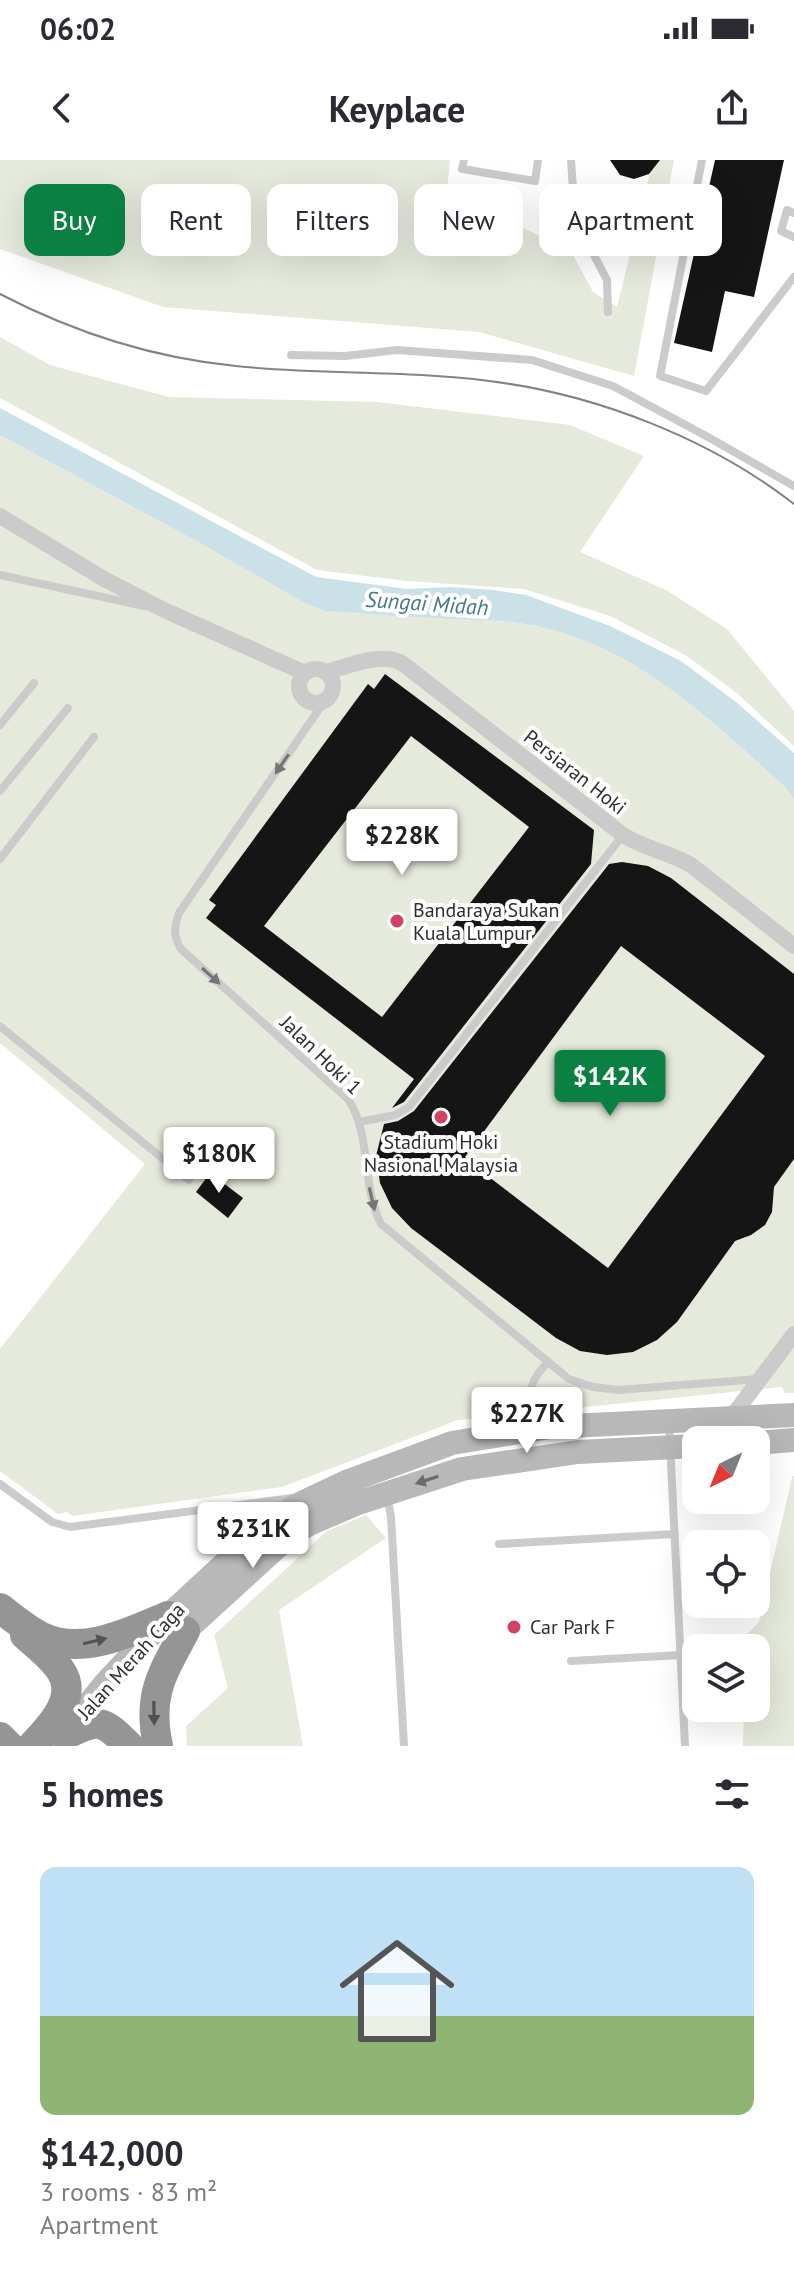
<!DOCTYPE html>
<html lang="en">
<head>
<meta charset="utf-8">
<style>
	:root { --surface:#fff; --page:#f2f2f3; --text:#2b2b33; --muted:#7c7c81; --accent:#0b8043 }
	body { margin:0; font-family:"PT Sans",sans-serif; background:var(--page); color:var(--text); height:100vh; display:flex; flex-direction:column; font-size:30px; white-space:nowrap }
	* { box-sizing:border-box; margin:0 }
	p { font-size:26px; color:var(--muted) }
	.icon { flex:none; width:44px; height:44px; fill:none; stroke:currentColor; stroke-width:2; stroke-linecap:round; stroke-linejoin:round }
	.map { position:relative; height:1586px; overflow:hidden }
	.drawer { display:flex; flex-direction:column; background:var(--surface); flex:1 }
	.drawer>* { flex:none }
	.top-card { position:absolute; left:24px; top:24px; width:746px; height:72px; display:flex; gap:16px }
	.needle { width:52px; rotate:223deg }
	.controls { position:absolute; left:682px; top:1266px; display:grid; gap:16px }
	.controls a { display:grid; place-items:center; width:88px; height:88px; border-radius:16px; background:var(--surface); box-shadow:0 8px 32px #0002; font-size:40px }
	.price { position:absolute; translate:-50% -68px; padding:0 18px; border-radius:8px; background:#fff; color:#222; font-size:26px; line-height:52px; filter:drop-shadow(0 2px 4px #0008) }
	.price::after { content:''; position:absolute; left:50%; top:48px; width:24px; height:18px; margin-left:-12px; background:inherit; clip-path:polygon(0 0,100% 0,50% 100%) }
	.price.current { background:var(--accent); color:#fff }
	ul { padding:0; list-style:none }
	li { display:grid; align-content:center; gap:16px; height:424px; padding:0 40px }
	li span { display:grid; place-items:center; height:248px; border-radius:16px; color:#555 }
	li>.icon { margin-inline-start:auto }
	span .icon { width:144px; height:144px; fill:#fffc; stroke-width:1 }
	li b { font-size:34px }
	h2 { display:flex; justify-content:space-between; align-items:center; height:96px; padding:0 40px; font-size:34px }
	.tag { padding:0 28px; border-radius:16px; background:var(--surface); box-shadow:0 8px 32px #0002; font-size:28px; line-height:72px }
	.tag.current { background:var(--accent); color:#fff }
	.status { display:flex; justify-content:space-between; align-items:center; height:56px; padding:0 40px; background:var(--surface); direction:ltr }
	.status svg { height:22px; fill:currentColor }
	header { display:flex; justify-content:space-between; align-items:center; height:104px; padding:0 40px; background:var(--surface); font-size:36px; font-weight:600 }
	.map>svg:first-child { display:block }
	.green { fill:#e6eadd }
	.water { fill:#cbe1e8 }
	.building { fill:#151515; fill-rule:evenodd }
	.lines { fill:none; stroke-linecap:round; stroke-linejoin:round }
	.lane { stroke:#cbcbcb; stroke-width:8 }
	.street { stroke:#cbcbcb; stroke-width:16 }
	.secondary { stroke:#b8b8b8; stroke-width:24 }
	.highway { stroke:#959595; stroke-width:30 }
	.tram { stroke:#838383; stroke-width:2 }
	.oneway { fill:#757575 }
	.oneway2 { fill:#6c6c6c }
	.oneway3 { fill:#525252 }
	.poi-dot { fill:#d34262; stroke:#fff; stroke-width:3 }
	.labels { text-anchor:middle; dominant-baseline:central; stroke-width:8; stroke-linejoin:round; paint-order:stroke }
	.street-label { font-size:20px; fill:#2e2e2e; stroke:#fff }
	.poi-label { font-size:20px; fill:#2e2e2e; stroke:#fff; text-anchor:start }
	.water-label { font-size:22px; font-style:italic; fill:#457787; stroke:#fff }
</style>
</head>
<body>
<div class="status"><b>06:02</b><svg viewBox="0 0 49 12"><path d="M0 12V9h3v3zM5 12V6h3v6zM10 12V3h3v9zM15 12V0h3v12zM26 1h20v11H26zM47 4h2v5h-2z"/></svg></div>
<header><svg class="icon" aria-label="back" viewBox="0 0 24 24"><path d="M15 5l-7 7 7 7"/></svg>Keyplace<svg class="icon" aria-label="share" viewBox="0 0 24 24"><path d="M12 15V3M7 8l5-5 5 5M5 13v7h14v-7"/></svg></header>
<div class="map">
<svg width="794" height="1586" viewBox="0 0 794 1586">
	<rect width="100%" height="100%" fill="#fff"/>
	<path class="green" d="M0,0H450L447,32L571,91L593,132L617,147L653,0H674L634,216L479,172L163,147L0,89Z
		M0,177L50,205L169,237L377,242L570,265L644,296L580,392L666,430L727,469L794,551V586L738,534L687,496L610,456L524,429L407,421L317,410L0,238Z
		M0,275L198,382L308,445L325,451C366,454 407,457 447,459C480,460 513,460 545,468C641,490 715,564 786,628L794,639V1233H785L782,1227L458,1260L282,1327L72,1356L67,1352L58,1354L0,1311V1189L145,1004L0,883Z
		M794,1316V1586H743L744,1548H756V1488H747V1474L759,1462L792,1317Z
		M366,1355L386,1378L279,1450L303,1586H187L186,1566L228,1528L214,1475L327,1371Z"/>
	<path class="water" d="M0,248L316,417L407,429L451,427L494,430L526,435L610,466L681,501L736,542L794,593V639L786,628C715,564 641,490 544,468C513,460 480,460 447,459C407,457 366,454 325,451L308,445L198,382L0,275Z"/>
	<path class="building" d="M610,0H660L649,14L634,19L620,15Z
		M715,0H784L754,137L725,131L712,192L674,183Z
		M385,514L594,670L591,704L404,942L392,948L414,919L206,758L216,745L209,740L368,524L374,529ZM411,576L529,667L382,857L264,766Z
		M622,702L648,706L671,718L794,814V999L774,1027L772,1052L765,1065L751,1075L735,1081L677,1162L657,1180L633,1192L607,1195L580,1191L556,1178L411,1068L392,1048L380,1023L376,996L384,964L398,961L414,951L609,704ZM621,786L765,896L608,1108L472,1004L465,997Z
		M210,1013L243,1038L228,1058L196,1032Z"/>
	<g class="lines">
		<path class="lane" d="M464,0L462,9L535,21L538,0
			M571,0L575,59L607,120L608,152
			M702,0L660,216L706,231L794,117
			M794,53L787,50L781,71L794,77
			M291,195L345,196L397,190L532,200L613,226L708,277L794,326
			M0,415L144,446
			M326,539L179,753C174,767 173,776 181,789L348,939C372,975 361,1025 381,1064L569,1219L593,1227L619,1230L758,1219
			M0,565L34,523
			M0,631L68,548
			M0,699L94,577
			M0,866L189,1020
			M359,962L395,955L409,947L623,675
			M669,1262L685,1586
			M532,1265C531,1234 525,1225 548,1202
			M0,1324L52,1362L70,1367L292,1338
			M387,1335L391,1357L404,1586
			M499,1384L675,1374
			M571,1501L681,1495"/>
		<path class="street" d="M0,356L104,419L164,450L305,513
			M299 526a17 17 0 1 1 34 0a17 17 0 1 1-34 0Z
			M325,512C348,507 380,491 402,503L623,675C645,689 669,692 691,705L794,786
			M730,1259L794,1174"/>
		<path class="secondary" d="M756,1283L794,1280
			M185,1471L287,1378L309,1364L358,1343L462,1309L578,1292L696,1286
			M54,1586L104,1525L168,1456L248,1382L295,1346L346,1322L452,1283L550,1267L794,1255"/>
		<path class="highway" d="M0,1448C13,1458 27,1470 42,1477C83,1496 130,1472 168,1456
			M25,1475C37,1486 52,1497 61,1511C79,1538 49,1568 32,1586
			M65,1575C99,1558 102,1559 129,1586
			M0,1577L9,1586
			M158,1586C147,1535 162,1514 185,1471"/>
		<path class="tram" d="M0,134C73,172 154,198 236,206C320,215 405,210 489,221C595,234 709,278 794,344"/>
	</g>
	<defs><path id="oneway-solid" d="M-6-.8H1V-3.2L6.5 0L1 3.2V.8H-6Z" transform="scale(2)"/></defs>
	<g class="oneway">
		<use href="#oneway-solid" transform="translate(282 604) rotate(124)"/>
		<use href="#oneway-solid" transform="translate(211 816) rotate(42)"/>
		<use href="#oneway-solid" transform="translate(372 1039) rotate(77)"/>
	</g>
	<use class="oneway2" href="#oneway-solid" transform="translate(427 1320) rotate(162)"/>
	<g class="oneway3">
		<use href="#oneway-solid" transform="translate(95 1481) rotate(-13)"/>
		<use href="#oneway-solid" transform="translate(154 1553) rotate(89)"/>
	</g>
	<g class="poi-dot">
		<circle cx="397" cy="761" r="8"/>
		<circle cx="441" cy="957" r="8"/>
		<circle cx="514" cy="1467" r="8"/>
	</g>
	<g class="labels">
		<g class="street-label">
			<text transform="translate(575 612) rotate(38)">Persiaran Hoki</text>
			<text transform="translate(321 895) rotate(44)">Jalan Hoki 1</text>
			<text transform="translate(131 1501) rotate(-48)">Jalan Merah Caga</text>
		</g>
		<g class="poi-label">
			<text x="413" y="750">Bandaraya Sukan<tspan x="413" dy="23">Kuala Lumpur</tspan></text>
			<text x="441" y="982" text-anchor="middle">Stadium Hoki<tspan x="441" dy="23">Nasional Malaysia</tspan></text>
			<text x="530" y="1467">Car Park F</text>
		</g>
		<g class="water-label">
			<text transform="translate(427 443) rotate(4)">Sungai Midah</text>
		</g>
	</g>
</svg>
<div class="controls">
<a><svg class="needle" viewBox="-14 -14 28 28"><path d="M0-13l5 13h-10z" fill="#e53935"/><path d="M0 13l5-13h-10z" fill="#7c7c81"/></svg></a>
<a><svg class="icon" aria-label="locate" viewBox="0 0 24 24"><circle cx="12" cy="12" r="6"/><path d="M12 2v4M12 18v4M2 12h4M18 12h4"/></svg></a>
<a><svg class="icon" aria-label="layers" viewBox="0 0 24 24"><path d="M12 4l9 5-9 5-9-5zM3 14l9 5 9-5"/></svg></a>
</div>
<b class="price" style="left:402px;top:717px">$228K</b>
<b class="price current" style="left:610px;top:958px">$142K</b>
<b class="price" style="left:219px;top:1035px">$180K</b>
<b class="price" style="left:527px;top:1295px">$227K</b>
<b class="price" style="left:253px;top:1410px">$231K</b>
<div class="top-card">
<a class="tag current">Buy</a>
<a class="tag">Rent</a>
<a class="tag">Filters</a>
<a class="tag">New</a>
<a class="tag">Apartment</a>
</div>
</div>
<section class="drawer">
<h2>5 homes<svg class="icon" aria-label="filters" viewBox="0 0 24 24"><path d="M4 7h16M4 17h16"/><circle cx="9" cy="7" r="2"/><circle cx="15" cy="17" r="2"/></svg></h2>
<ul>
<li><span style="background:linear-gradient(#bfe0f5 60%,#8fb573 0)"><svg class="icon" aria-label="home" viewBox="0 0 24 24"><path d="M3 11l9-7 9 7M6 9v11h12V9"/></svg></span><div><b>$142,000</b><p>3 rooms · 83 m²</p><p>Apartment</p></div></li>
</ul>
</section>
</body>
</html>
